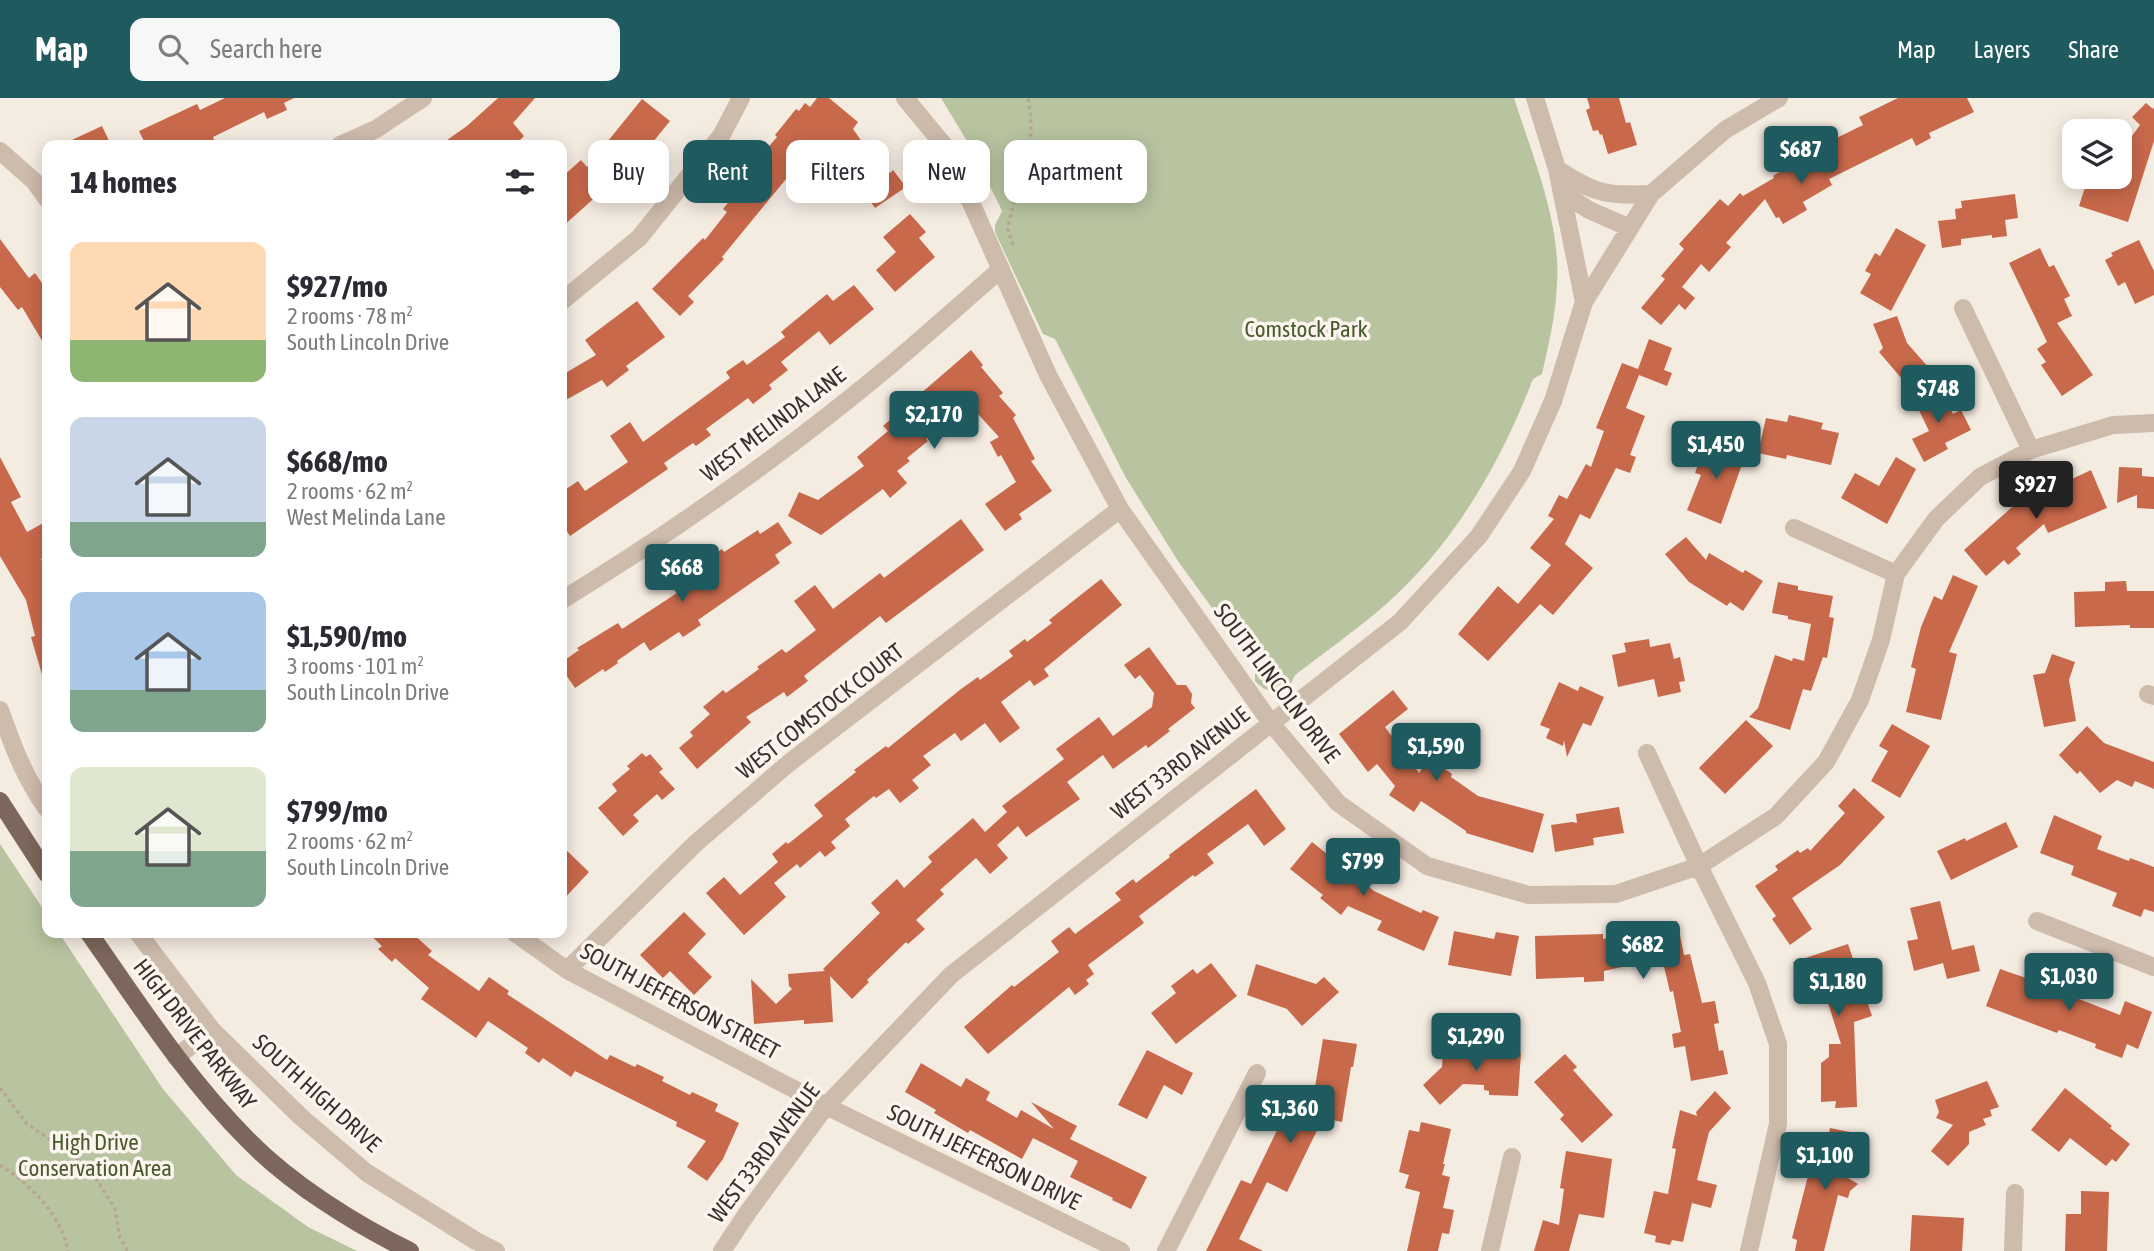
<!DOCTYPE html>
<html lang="en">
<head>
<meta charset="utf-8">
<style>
	:root { --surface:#fff; --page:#f7f7f7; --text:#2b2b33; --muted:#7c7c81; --accent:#1f5a5e }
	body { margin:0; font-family:"Asap Condensed",sans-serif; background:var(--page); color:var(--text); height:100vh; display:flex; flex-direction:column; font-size:26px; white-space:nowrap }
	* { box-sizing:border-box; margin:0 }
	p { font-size:23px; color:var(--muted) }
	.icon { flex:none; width:38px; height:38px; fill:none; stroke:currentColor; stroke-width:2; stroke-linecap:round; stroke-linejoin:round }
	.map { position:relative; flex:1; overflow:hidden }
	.panel { position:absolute; left:42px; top:42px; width:525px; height:798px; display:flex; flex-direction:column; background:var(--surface); border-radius:14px; box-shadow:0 4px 18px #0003 }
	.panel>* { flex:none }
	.top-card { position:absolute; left:588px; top:42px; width:665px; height:63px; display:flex; gap:14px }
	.controls { position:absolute; left:2062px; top:21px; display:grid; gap:14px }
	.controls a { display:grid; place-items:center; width:70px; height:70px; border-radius:14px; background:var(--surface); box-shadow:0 4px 18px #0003; font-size:35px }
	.price { position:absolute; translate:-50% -60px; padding:0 16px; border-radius:7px; background:var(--accent); color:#fff; font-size:23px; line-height:46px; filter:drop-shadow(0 2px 4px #0008) }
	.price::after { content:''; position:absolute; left:50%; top:42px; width:21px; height:16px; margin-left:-10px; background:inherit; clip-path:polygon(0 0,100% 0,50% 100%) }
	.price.selected { background:#222; color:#fff }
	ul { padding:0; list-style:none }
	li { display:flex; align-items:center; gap:21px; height:175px; padding:0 28px }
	li span { display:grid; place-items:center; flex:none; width:196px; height:140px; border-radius:14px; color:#555 }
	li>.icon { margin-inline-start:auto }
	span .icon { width:84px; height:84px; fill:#fffc; stroke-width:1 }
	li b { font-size:30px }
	h2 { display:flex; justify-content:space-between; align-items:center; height:84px; padding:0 28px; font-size:30px }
	.pill { padding:0 24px; border-radius:14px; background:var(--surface); box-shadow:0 4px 18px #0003; font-size:24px; line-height:63px }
	.pill.selected { background:var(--accent); color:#fff }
	header { display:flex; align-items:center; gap:42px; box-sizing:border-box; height:98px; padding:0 35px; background:var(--accent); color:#fff }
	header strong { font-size:33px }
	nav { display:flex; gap:38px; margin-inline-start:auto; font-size:24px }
	.search { width:490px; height:63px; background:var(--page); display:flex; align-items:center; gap:18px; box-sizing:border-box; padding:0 24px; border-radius:14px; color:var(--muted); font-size:26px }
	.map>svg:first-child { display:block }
	.green { fill:#b8c4a0 }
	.building { fill:#c8694b }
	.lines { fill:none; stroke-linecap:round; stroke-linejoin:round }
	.path { stroke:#b9a596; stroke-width:3.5; stroke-dasharray:3.5 3.5; stroke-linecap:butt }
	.minor { stroke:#cdbbac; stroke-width:18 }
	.major { stroke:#7d675c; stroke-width:18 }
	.labels { text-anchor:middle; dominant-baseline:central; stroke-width:7; stroke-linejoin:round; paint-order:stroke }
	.park-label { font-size:23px; fill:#4a5a2e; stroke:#fbf5ee }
	.street-label { font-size:23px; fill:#3b302b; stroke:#fbf5ee }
</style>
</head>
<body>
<header>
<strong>Map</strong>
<div class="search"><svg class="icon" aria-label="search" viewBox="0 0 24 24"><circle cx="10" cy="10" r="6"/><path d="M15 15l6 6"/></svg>Search here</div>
<nav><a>Map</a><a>Layers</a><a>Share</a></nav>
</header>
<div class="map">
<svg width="2154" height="1153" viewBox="0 0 2154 1153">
	<rect width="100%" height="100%" fill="#f4ebe1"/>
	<path class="green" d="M941,0H1514C1532,57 1561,124 1557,185C1556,216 1549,245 1542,276L1533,281C1500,366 1454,447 1384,508C1356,532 1325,554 1295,577L1289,590C1275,596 1265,594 1255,583V569L1178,463L1126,380L1055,241L1043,236L995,134V127L1002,113L973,53Z
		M0,746L47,817V835H59L163,991L236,1077L308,1129L357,1153H0Z"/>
	<path class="building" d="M225,0H294L284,5L287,12L267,21L264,14L213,39L216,47H146L139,33L197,6L200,12Z
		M498,0H535L513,25L524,38L515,47H440L467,28Z
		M817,0H829L858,24L853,31L870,55L874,52L890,75L893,72L903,85V91L875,110L847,71L851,68L832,42L806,74L805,72L798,81L791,75L722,159L724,161L688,198L694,204L680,218L652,191L703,140L705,142L727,114L723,111L768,56L765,53L777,39L775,37L796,11L799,13L805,5L810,9Z
		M1587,0H1619L1626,25L1630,24L1637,47L1608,56L1602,36L1600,37L1598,32L1593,33L1586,12L1590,10Z
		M1898,0H1967L1974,14L1929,35L1931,40L1916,48L1912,40L1829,81L1832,87L1803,104L1807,112L1783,126L1779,119L1776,120L1765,101L1726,145L1731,149L1709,174L1701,166L1682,189L1695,200L1685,212L1679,206L1661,227L1641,210L1665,181L1661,178L1684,151L1679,146L1720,101L1728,108L1740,95L1743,98L1774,80L1773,78L1790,67L1784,56L1807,43L1812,52L1863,27L1859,19Z
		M642,1L670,23L623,81L619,78L562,129V79L581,62L587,69Z
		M2146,5L2153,11L2154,9V43L2128,124L2079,108L2088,80L2109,87L2111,79H2119V55L2123,45L2126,46L2140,27L2132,19Z
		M102,28L111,47H61Z
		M2015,96L2018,120L2005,122L2007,138L1992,140V137L1961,141V147L1942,150L1938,123L1956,121L1955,111L1962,110L1961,103Z
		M910,116L926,134L919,140L935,159L895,194L876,172L896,154L883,139Z
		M1896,130L1926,147L1891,213L1860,195L1871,176L1865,173L1875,155L1880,158Z
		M0,141L29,180L35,175L47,192V251L22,209L18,212L0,189Z
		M2139,142L2154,173V197L2135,206L2125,184L2118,188L2105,162L2113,158L2111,155Z
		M2040,150L2049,169L2054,167L2070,198L2064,201L2072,218L2057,225L2093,277L2062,298L2041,267L2046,264L2037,251L2047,244L2009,165Z
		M854,187L874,211L830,247L819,233L781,264L788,272L769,287L772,291L753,306L748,300L706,331L711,337L696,348L693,345L664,365L668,371L570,438L562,426V394L578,383L585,393L628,364L610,338L630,324L643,344L730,280L726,274L743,262L747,267L785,239L781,234L827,196L833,203Z
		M637,203L665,239L626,268L629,272L607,289L602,282L562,304V277L596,257L585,242Z
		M1897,218L1907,245L1929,270L1908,288L1879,254L1883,250L1873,226Z
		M1649,241L1672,250L1664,272L1672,275L1667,288L1639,277L1626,310L1645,318L1630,357L1636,359L1630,375L1616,370L1590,421L1580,416L1565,446L1593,470L1553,517L1540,506L1488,563L1458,536L1498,488L1518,506L1551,467L1530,450L1554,421L1548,418L1559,397L1567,401L1586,366L1591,369L1604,333L1596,330L1622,265L1638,271Z
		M971,252L983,267L981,269L1003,295L999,298L1016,317L1013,320L1035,361L1031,363L1052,393L1019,416L1022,421L1005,433L985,406L1016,384L1001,357L998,359L990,344L999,339L967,304L926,341L928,343L907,360L910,363L897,373L907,385L890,400L883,391L821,437L788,418L799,394L818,402L864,368L857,359L888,333L883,328Z
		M1941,291L1953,316L1961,312L1971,332L1945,345L1948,351L1924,364L1912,341L1929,333L1915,304Z
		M1789,317L1823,325L1821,331L1839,335L1831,367L1787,357L1786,361L1758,355L1766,320L1787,324Z
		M1713,342L1746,355L1721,426L1687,412L1701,377L1695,375L1702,356L1707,358Z
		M0,359L21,399L11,404L27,434L47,423V458L41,461L47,472V580H43L31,539L35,538L26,502L0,458Z
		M1896,359L1916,371L1887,426L1841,400L1855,375L1879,388Z
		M2119,369L2142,370V378L2154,379V411L2137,410V397L2117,405Z
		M2091,372L2107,410L2048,435L2044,426L2016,450L2021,456L2008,467L2004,462L1986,478L1964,452L2011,410L2073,383L2072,381Z
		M961,421L984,452L886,525L880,518L804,578L808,583L787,599L784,594L746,619L751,624L697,671L679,650L693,638L690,634L710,616L703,609L723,592L726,595L759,571L757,569L782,551L786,555L816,532L794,503L815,487L833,511L880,475L884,480Z
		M778,424L792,445L775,457L780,465L698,522L701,527L683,539L679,534L650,553L644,544L617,563L618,565L605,574L603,571L575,590L562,571V564L579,552L577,550L618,525L622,531L677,495L673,488L708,465L706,462L722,451L724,454L758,432L760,436Z
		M1686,439L1706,462L1709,455L1743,475L1745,472L1763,483L1743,513L1730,504L1727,508L1689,484L1665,456Z
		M1953,477L1978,488L1949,554L1957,556L1941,622L1906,614L1916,571L1911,569L1921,529L1934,498L1942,502Z
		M1101,481L1122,507L1044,571L1049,578L1034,588L1030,582L1001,604L1020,630L1000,645L985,625L961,643L955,635L923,658L931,667L912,682L919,690L900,705L889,691L876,700L874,698L845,721L850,728L831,744L836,750L825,759L820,753L800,770L797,766L774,785L786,799L744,837L706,795L724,779L740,797L778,764L772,756L786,744L788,746L823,718L814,707L856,674L854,672L886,648L888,650L961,591L978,579L980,582L1013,558L1009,553L1025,541L1027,544L1052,525L1049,522Z
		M2126,483L2127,493H2154V530H2130V527L2075,529L2074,494L2105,493V484Z
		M1778,484L1798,488V492L1833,498L1829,519L1834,520L1827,560L1823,559L1811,593L1803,591L1790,632L1749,619L1758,610L1775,557L1792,563L1793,560L1804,563L1811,526L1788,521V518L1772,515Z
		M1649,541L1650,549L1670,545L1674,561L1680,559L1685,583L1679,584L1681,594L1658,599L1654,581L1618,589L1612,557L1626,554L1624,545Z
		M1149,549L1177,587H1186L1192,596L1191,605L1195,610L1168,631L1170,633L1148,650L1146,647L1113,671L1103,657L1067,684L1080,701L1026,739L1018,728L997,747L1008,760L990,776L976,760L940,792L944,796L916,822L925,831L908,846L906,844L867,882L869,884L852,901L830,878L833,924L804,926V922L754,926L751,881L776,906L792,891L789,888L788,876L825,873L823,871L880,815L871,805L897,781L904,790L932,764L928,759L973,720L985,734L1007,714L1002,708L1064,661L1056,651L1099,619L1113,638L1152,609L1154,595L1140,577L1135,581L1124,567Z
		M2052,556L2075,564L2069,582L2076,623L2044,629L2033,577L2045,575Z
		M1559,584L1578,593L1580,588L1604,599L1591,628L1583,625L1567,659L1564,642L1563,648L1546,640L1550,631L1540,627Z
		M1393,592L1408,611L1385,629L1419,675L1429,660L1452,676L1451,679L1478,698L1544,716L1533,755L1466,735V733L1421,703L1414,714L1389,697L1395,688L1377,666L1368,674L1339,636Z
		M1746,622L1773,648L1725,696L1699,670Z
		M1892,626L1930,648L1900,700L1871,683L1888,653L1879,648Z
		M2087,628L2104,645L2154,664V691L2135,683L2132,689L2117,682L2100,695L2080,673L2077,676L2059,657Z
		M642,655L646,659L650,656L663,671L659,674L675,691L662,702L657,696L633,717L639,723L623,738L598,710L617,693L612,686L630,671L627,668Z
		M1854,690L1885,719L1840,767L1792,800L1812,831L1790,847L1772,821L1776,818L1755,788L1778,772L1775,768L1798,752L1800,755L1808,750L1810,753L1845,715L1838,708Z
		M1256,691L1286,731L1264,748L1248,726L1207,756L1214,765L1195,779L1193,777L1139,818L1144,825L1088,867L1094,876L1086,882L1089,886L1075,897L1069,889L988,956L964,929L1012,887L1014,889L1059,854L1051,843L1069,829L1075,836L1121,802L1115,795L1133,781L1136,785L1170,759L1169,757L1207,728Z
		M1619,709L1624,735L1593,740L1594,747L1555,754L1551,727L1572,724L1577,725L1576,716Z
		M2054,717L2102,738L2097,751L2129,763L2130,760L2154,769V814L2144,811L2141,819L2112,808L2117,795L2071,777L2074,768L2040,755Z
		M2006,724L2018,749L1951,782L1937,753L1965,740L1966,743Z
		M1312,744L1374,793L1421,815L1423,812L1439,819L1424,853L1377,832L1382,823L1348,808L1341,817L1320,800L1323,797L1290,771Z
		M562,748L589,774L562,803Z
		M1940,803L1952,852L1974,847L1980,873L1947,881L1943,865L1914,873L1907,843L1918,841L1910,810Z
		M684,814L706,836L688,855L712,879L694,897L670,873L663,880L640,857Z
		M1666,823V825L1677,823L1684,857L1690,856L1702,905L1715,903L1719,925L1714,926L1719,953L1723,952L1728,976L1691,983L1685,948L1674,950L1672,936L1681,934L1673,893L1670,894L1662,860L1604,873V883L1584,884V879L1536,881L1535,838L1603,836V841L1642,832L1641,829Z
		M1454,833L1494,841L1496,834L1519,838L1511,878L1448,867Z
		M368,835H412L432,853L428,857L479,893L489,879L509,893L507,896L607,962L610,957L635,969L637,966L664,979L662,983L690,997L692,994L718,1006L715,1013L739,1025L723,1061L707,1083L687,1069L706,1043L676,1028L677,1024L575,973L571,979L543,960L539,965L525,955L528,950L488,923L476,940L421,901L429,890L395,860L392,864L378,851L382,848Z
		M1848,846L1872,918L1854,924L1857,1009L1835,1010L1836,1003L1821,1004V965L1829,959V946H1841L1823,889L1803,895L1793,864Z
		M1211,865L1237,898L1176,946L1151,915L1176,895L1171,888L1193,871L1197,876Z
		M1256,866L1316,886L1324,879L1339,894L1302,928L1287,911L1247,897Z
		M2000,871L2072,896L2071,898L2120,917L2125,903L2152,914L2138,951L2127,946L2122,960L2095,950L2096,946L2059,932L2057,935L1986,908Z
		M1323,941L1357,946L1353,969H1351L1342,1024L1323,1020L1287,1094L1267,1084L1239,1141L1263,1153H1206L1241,1082L1251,1086L1283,1020L1302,1029L1308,994L1314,995Z
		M1450,951L1521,955L1518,998L1489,997V993L1484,992V987L1463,986L1440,1007L1423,987L1442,969L1443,955H1450Z
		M1147,952L1193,975L1182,997L1164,987L1147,1021L1118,1007Z
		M1565,956L1577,969L1573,972L1613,1017L1582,1045L1560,1021L1564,1017L1534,984Z
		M921,965L961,989L966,980L990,994L986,1002L1017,1020L1021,1012L1054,1031L1031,1004L1077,1028L1070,1041L1147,1079L1131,1111L1112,1102L1113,1100L1070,1079L1078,1063L1033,1040L1022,1061L970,1032L968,1035L934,1015L936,1012L905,994Z
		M1987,983L1999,1009L1990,1012L1992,1018L1983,1021L1986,1027L1969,1034V1046L1948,1068L1931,1053L1953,1027L1936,1020L1939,1014L1935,1002Z
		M2065,990L2112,1028L2110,1030L2130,1046L2116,1064L2112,1061L2106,1068L2070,1040L2059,1054L2031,1032Z
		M1715,993L1731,1010L1709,1034L1697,1082L1717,1087L1711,1110L1692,1105L1683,1144L1672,1142L1670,1147L1655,1144L1656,1138L1644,1135L1654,1093L1668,1096L1676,1051L1672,1050L1680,1012L1697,1018L1696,1014Z
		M1421,1024L1451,1031L1443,1066H1445L1442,1077L1450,1079L1443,1110L1454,1112L1449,1136L1442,1135L1438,1153H1407L1420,1094L1405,1090L1409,1077L1399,1074L1409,1032L1419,1034Z
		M1830,1030L1855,1035L1848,1080L1858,1086L1850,1093L1848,1100L1838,1097L1824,1153H1795L1797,1142L1792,1140L1809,1074L1814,1076L1819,1062L1824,1059Z
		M1566,1053L1612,1061L1604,1120L1579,1116L1569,1153H1534L1543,1122L1559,1127L1564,1091L1560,1090Z
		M2081,1093L2109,1094L2107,1153H2065L2066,1116H2081Z
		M1912,1117L1964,1120L1962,1153H1910Z"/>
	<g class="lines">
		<path class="path" d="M1013,147L1008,132L1009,124C1020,75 1038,53 1028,0
			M0,990L27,1026L66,1052L92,1074L115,1111L120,1140L128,1153
			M0,1067C30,1086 61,1116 68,1153"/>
		<path class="minor" d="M905,0L947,51L1048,277L1120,411L1271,625L1338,705L1427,768L1529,797L1616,796L1699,768L1776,718L1826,664L1860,602L1881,542L1896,476L1936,421L1980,379L2031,352L2113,327L2154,325
			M1535,0L1557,71L1584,204
			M340,47L376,31L423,0
			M0,53L34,83L47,101
			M1557,71C1596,96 1605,98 1651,96
			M1562,94L1589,112L1630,130
			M562,203L639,140L721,38L741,0
			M1963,210L2031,352
			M1794,430L1896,476
			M562,502C676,432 789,352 892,266C929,235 964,203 1001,171
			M2148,596L2154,598
			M0,612C13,648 24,679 47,711
			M1647,655L1699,768L1757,885L1778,946V1026L1749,1153
			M2037,823L2154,869
			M138,835L212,932L301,1019L367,1075L476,1143L496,1153
			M515,835L567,872L826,1008L1121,1153
			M567,872L696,745L789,665L1120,411
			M176,959L212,932
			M722,1153L748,1114L826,1008L951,877L1400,524L1479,438L1522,373L1553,303L1584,204L1651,96L1725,32L1779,0
			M1166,1153L1257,975
			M1490,1153L1512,1059
			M2013,1153L2015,1095"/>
		<path class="major" d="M0,703L47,776
			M89,835C139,906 186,980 248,1042C291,1086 355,1126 410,1153"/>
	</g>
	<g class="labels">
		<g class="park-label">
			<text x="1306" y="231">Comstock Park</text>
			<text x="95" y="1044">High Drive<tspan x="95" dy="26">Conservation Area</tspan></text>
		</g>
		<g class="street-label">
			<text transform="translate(773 326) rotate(-37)">WEST MELINDA LANE</text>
			<text transform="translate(1277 585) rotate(53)">SOUTH LINCOLN DRIVE</text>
			<text transform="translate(820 613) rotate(-38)">WEST COMSTOCK COURT</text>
			<text transform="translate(1180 665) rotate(-38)">WEST 33RD AVENUE</text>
			<text transform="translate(680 903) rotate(28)">SOUTH JEFFERSON STREET</text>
			<text transform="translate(195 936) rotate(52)">HIGH DRIVE PARKWAY</text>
			<text transform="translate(317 995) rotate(42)">SOUTH HIGH DRIVE</text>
			<text transform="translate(764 1055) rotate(-53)">WEST 33RD AVENUE</text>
			<text transform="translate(984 1059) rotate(26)">SOUTH JEFFERSON DRIVE</text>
		</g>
	</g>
</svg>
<div class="controls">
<a><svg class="icon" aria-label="layers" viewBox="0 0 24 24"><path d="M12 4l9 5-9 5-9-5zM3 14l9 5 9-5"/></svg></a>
</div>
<b class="price" style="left:1801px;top:88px">$687</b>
<b class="price" style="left:1938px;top:327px">$748</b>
<b class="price" style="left:934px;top:353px">$2,170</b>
<b class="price" style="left:1716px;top:383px">$1,450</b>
<b class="price selected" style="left:2036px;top:423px">$927</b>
<b class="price" style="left:682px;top:506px">$668</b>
<b class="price" style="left:1436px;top:685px">$1,590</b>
<b class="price" style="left:1363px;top:800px">$799</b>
<b class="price" style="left:1643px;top:883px">$682</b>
<b class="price" style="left:2069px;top:915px">$1,030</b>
<b class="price" style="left:1838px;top:920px">$1,180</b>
<b class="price" style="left:1476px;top:975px">$1,290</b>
<b class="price" style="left:1290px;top:1047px">$1,360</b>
<b class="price" style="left:1825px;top:1094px">$1,100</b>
<div class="top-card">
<a class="pill">Buy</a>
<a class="pill selected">Rent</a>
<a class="pill">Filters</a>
<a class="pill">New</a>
<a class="pill">Apartment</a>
</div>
<section class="panel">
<h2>14 homes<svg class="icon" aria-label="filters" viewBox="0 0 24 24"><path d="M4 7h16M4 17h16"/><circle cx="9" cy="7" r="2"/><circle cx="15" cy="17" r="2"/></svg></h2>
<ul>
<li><span style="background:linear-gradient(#ffd9b3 70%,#8fb573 0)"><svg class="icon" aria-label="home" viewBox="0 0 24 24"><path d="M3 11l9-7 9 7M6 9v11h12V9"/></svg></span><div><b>$927/mo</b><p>2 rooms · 78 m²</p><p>South Lincoln Drive</p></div></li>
<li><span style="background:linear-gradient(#c9d6e8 75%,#7fa58c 0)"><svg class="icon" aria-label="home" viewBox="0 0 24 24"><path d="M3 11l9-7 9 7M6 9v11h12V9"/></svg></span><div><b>$668/mo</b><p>2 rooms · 62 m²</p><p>West Melinda Lane</p></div></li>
<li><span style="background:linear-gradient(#a9c7e8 70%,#7fa58c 0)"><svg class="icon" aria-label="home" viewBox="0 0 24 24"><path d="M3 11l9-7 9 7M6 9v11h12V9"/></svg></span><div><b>$1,590/mo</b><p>3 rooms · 101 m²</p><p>South Lincoln Drive</p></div></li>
<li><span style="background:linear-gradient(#dfe7d0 60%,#7fa58c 0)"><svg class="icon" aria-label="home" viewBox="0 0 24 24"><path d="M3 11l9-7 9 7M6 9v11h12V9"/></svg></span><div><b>$799/mo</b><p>2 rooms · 62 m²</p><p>South Lincoln Drive</p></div></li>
</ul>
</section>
</div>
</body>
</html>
